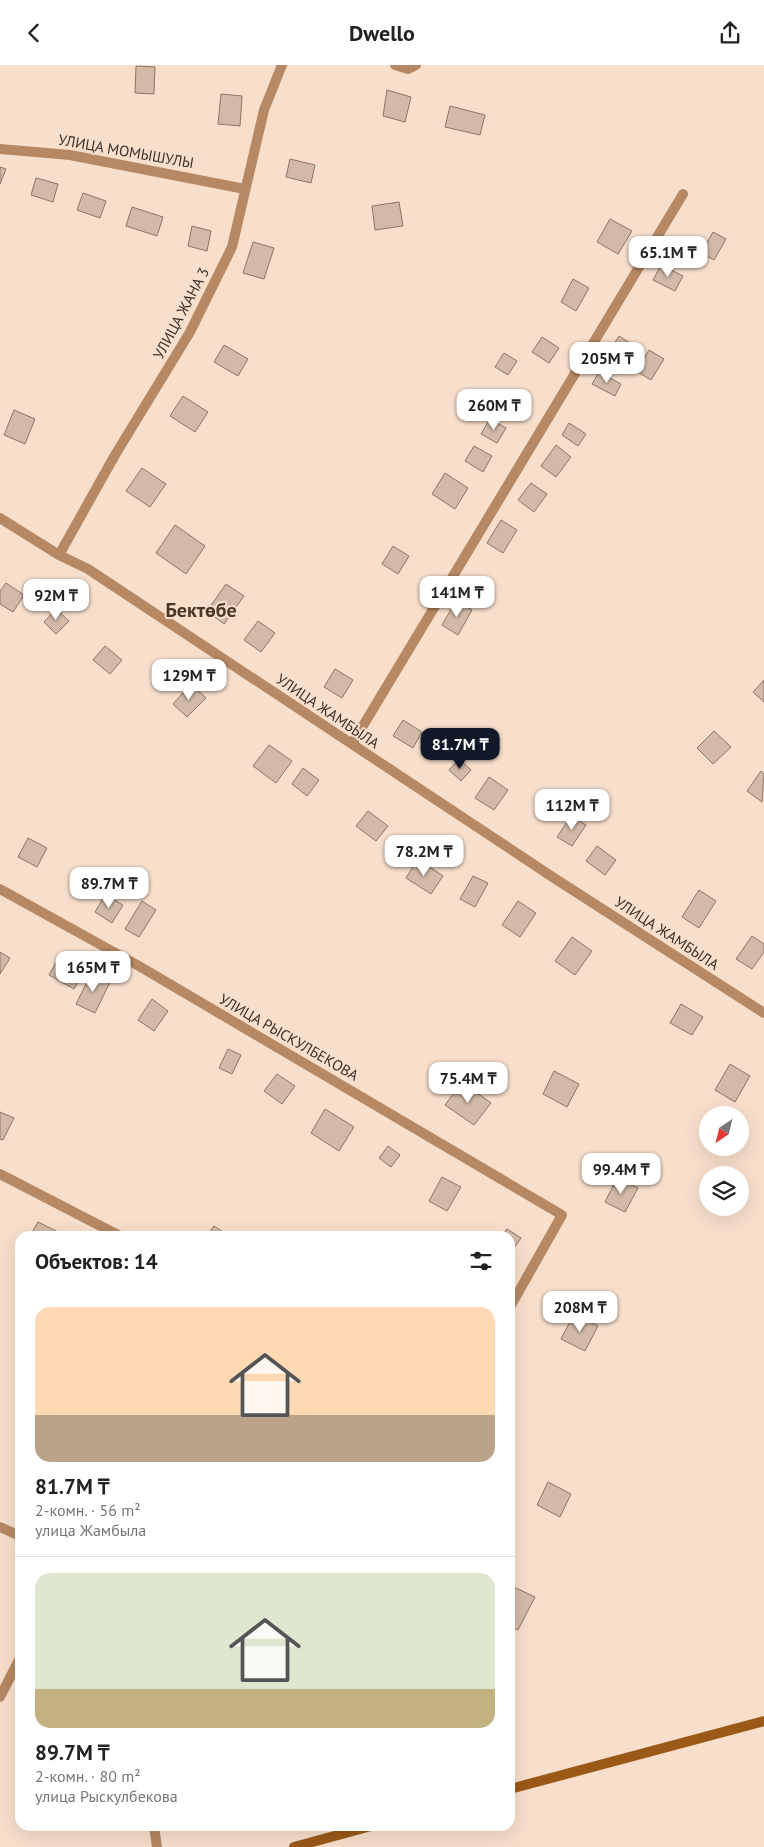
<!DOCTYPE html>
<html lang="ru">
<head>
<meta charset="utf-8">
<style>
	:root { --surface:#fff; --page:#f2f2f2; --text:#222; --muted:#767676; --line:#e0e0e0; --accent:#111827 }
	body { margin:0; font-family:"PT Sans",sans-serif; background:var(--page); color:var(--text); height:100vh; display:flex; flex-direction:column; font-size:19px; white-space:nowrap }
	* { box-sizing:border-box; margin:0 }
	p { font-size:16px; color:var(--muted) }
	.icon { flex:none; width:28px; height:28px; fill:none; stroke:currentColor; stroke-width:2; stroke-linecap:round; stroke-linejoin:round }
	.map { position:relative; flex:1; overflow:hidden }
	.side { position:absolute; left:15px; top:1166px; width:500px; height:600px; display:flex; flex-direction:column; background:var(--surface); border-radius:15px; box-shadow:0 5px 20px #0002 }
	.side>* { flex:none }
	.needle { width:32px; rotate:215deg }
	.buttons { position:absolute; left:699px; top:1041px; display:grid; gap:10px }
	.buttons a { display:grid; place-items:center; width:50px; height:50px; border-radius:50%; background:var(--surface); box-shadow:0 5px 20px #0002; font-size:25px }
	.price { position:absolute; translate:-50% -42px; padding:0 11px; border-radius:10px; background:#fff; color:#222; font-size:16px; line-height:32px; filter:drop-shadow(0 1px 2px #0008) }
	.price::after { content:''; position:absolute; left:50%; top:30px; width:15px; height:11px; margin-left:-8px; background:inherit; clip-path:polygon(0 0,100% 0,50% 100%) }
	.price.on { background:var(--accent); color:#fff }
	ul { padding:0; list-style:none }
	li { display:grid; align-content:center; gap:10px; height:265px; padding:0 20px }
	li+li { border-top:1px solid var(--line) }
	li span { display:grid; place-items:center; height:155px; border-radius:15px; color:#555 }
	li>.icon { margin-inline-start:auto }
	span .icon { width:90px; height:90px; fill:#fffc; stroke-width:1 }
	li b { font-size:21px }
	h2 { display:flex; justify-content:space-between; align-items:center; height:60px; padding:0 20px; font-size:21px }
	header { display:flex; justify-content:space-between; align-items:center; height:65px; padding:0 20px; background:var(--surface); font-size:22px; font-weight:600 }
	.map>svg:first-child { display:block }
	.building { fill:#d3baa8; stroke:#8c7564 }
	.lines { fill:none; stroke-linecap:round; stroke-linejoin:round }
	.minor { stroke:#b68863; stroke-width:10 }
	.secondary { stroke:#9b5918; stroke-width:10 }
	.labels { text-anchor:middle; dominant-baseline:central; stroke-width:4; stroke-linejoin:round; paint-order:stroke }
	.street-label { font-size:15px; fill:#3b312a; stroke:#f8dfcc }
	.district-label { font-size:20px; font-weight:bold; fill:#493626; stroke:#f8dfcc }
</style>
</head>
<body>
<header><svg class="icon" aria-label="back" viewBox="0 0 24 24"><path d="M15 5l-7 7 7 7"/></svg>Dwello<svg class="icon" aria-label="share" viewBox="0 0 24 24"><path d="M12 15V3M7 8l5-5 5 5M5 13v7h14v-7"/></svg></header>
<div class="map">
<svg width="764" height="1782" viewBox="0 0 764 1782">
	<rect width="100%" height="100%" fill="#f8dfcc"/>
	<path class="building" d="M136,1L155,2L154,29L135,28Z
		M387,25L411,32L405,57L383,51Z
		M221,29L242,31L240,61L218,59Z
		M450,41L485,50L480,70L445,62Z
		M290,94L315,100L311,118L286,112Z
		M0,102L6,104L0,119Z
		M36,113L58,119L53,137L31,130Z
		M83,128L106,136L100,153L77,145Z
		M399,137L403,161L375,165L372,141Z
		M132,142L163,152L157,171L126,161Z
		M610,154L632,166L618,189L597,177Z
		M192,161L211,166L207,186L188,181Z
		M713,167L726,174L714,195L701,188Z
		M253,177L274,183L264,214L243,208Z
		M661,200L683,211L675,226L653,215Z
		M573,214L589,223L576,246L561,237Z
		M619,271L638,283L626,302L607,290Z
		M542,272L559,283L549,298L532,287Z
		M224,280L248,294L238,311L214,297Z
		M649,285L664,294L651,315L636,306Z
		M504,288L517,296L508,310L495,302Z
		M599,307L621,319L615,331L592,319Z
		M183,331L208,347L195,367L170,351Z
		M14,345L35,354L25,379L4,370Z
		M490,354L506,363L497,378L481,369Z
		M569,358L586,369L578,381L562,370Z
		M556,380L571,392L556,412L541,401Z
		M474,381L492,391L483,407L465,396Z
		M142,403L166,419L150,442L126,426Z
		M445,408L468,423L455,444L432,429Z
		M531,418L547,429L534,447L518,435Z
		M501,455L517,465L503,488L487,478Z
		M175,460L205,481L186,509L156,488Z
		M393,481L409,491L398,509L382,499Z
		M6,518L24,530L13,547L0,539V526Z
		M226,519L244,531L224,559L207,546Z
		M456,536L472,545L458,570L442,560Z
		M56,544L69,556L56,569L44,557Z
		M258,556L275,568L261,587L244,575Z
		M105,581L122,595L110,609L93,595Z
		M335,604L353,615L342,633L324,622Z
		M764,615V637L753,627Z
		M191,619L206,633L187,652L173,639Z
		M403,655L422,667L413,683L393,671Z
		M714,666L731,682L713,699L697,683Z
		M269,680L292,696L276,718L253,701Z
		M459,694L471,705L461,716L449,705Z
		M303,703L319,715L307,731L292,719Z
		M761,706L764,709L762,737L747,726Z
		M489,712L508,725L494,745L475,733Z
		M368,746L388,761L376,776L356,761Z
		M571,751L586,760L572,781L557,772Z
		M28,773L47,783L37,802L18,792Z
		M597,781L616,795L605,810L586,796Z
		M418,794L443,811L431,829L406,813Z
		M473,811L488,818L475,842L460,834Z
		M699,825L716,836L699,863L682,852Z
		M105,830L123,840L112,858L95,847Z
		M142,836L156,845L139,872L125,864Z
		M518,836L536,848L520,872L502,860Z
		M752,871L764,879V887L752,904L736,894Z
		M572,872L592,886L575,910L555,896Z
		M0,887L10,893L0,909Z
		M57,896L82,910L74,924L49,910Z
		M92,907L110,917L95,948L76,939Z
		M152,934L168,946L154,966L138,955Z
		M681,939L703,952L692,970L670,958Z
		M228,984L241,990L232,1009L219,1003Z
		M730,999L750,1011L735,1037L715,1025Z
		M554,1006L579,1019L567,1042L543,1029Z
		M277,1009L295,1021L282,1039L264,1026Z
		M462,1017L491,1038L474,1060L445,1040Z
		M325,1044L354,1062L339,1086L311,1068Z
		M0,1047L14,1053L3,1075L0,1074Z
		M388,1081L400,1090L391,1102L379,1093Z
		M442,1112L461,1122L447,1146L429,1136Z
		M617,1113L638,1123L625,1147L605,1137Z
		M38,1157L58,1167L56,1171H30Z
		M214,1161L229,1171H207Z
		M507,1164L521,1173L510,1189V1171H502Z
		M574,1249L598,1261L585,1286L561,1274Z
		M548,1417L571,1429L560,1452L537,1440Z
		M514,1522L535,1532L518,1565L510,1561V1530Z"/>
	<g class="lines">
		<path class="minor" d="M395,0L408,4L416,0
			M0,84L70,90L245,124
			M0,453L59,490L88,504L554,813L764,948
			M59,490L115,390L190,267L232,182L264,45L282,0
			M352,679L683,129
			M0,824L139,901L562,1150L510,1242
			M0,1109L120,1171
			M0,1462L20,1471
			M0,1632L20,1593
			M154,1761L157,1782"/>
		<path class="secondary" d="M510,1724L764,1656
			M294,1782L371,1761"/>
	</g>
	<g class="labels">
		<g class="street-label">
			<text transform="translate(126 86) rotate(10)">УЛИЦА МОМЫШУЛЫ</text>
			<text transform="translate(181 248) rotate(-62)">УЛИЦА ЖАНА 3</text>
			<text transform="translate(328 646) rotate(34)">УЛИЦА ЖАМБЫЛА</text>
			<text transform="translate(667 868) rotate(33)">УЛИЦА ЖАМБЫЛА</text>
			<text transform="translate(289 972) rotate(30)">УЛИЦА РЫСКУЛБЕКОВА</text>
		</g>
		<g class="district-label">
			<text x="201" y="545">Бектөбе</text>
		</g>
	</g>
</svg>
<div class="buttons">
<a><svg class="needle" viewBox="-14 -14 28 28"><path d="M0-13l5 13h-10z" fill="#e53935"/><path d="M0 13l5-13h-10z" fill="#767676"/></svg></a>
<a><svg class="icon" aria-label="layers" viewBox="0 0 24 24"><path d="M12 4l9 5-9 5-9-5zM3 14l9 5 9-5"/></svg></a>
</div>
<b class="price" style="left:668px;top:213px">65.1M ₸</b>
<b class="price" style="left:607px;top:319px">205M ₸</b>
<b class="price" style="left:494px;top:366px">260M ₸</b>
<b class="price" style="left:457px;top:553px">141M ₸</b>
<b class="price" style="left:56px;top:556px">92M ₸</b>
<b class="price" style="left:189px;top:636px">129M ₸</b>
<b class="price on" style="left:460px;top:705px">81.7M ₸</b>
<b class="price" style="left:572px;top:766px">112M ₸</b>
<b class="price" style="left:424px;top:812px">78.2M ₸</b>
<b class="price" style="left:109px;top:844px">89.7M ₸</b>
<b class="price" style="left:93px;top:928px">165M ₸</b>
<b class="price" style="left:468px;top:1039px">75.4M ₸</b>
<b class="price" style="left:621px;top:1130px">99.4M ₸</b>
<b class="price" style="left:580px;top:1268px">208M ₸</b>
<section class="side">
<h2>Объектов: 14<svg class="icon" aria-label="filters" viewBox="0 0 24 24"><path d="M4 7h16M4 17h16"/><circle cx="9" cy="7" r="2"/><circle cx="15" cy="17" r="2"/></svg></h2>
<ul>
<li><span style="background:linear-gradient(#ffd9b3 70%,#b9a48a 0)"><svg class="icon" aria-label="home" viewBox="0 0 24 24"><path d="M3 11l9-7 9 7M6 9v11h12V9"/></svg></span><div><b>81.7M ₸</b><p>2-комн. · 56 m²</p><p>улица Жамбыла</p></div></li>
<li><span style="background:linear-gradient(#dfe7d0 75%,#c2b280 0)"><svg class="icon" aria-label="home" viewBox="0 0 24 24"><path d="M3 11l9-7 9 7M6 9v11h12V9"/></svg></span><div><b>89.7M ₸</b><p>2-комн. · 80 m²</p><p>улица Рыскулбекова</p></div></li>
</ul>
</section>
</div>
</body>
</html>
